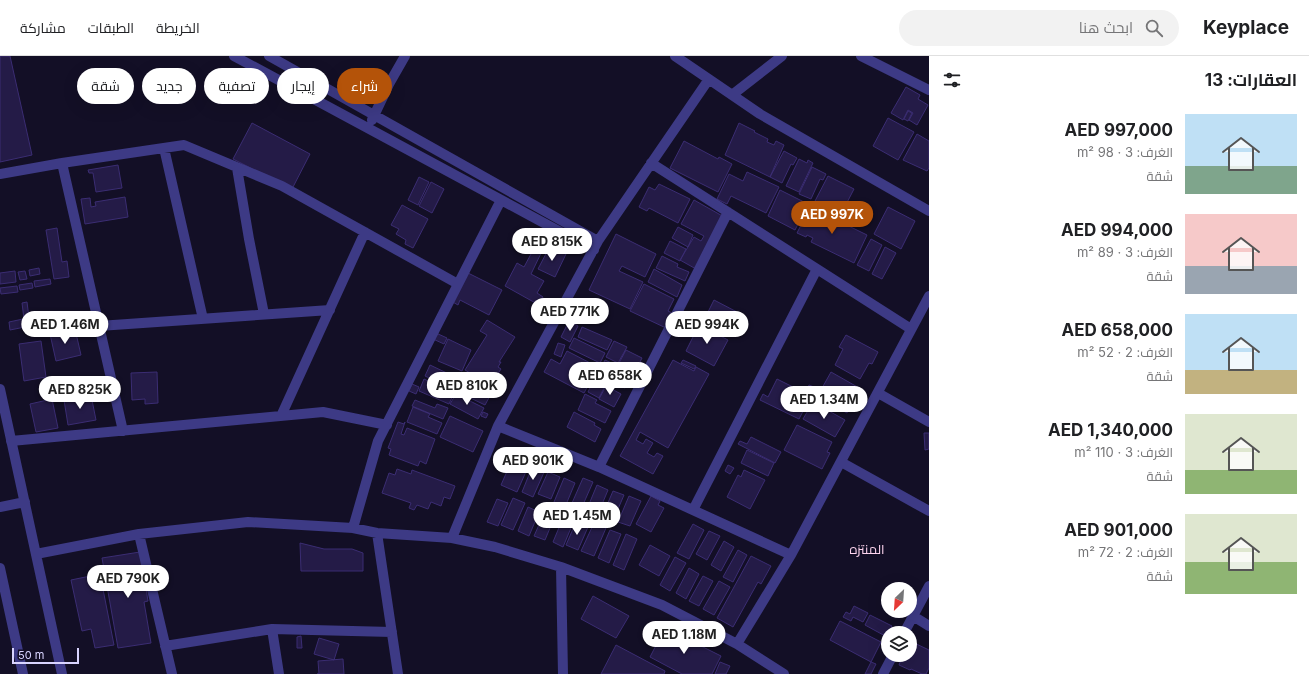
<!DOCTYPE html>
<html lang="ar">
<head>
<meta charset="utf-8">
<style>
	:root { --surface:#fff; --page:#f2f2f2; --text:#202124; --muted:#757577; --line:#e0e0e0; --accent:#b45309 }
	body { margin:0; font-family:Inter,Cairo,sans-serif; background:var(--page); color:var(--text); direction:rtl; height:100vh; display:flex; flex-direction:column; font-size:15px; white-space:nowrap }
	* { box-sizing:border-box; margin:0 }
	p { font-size:13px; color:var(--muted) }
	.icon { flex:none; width:22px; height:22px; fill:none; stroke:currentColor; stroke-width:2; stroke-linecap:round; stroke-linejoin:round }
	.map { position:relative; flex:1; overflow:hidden; direction:ltr }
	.drawer { display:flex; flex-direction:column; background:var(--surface); width:380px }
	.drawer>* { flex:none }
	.hud { position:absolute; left:12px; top:12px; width:380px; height:36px; direction:rtl; display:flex; gap:8px }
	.needle { width:26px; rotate:205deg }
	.fabs { position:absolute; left:881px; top:526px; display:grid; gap:8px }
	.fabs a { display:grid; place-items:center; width:36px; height:36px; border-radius:50%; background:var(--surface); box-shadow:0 4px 16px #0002; font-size:20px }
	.scale { position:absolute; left:12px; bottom:10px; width:67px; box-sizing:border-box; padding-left:4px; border:2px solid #d9d4ff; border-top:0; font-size:11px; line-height:14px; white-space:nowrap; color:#d9d4ff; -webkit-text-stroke:3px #130f26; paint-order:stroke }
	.price { position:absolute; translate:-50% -34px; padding:0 9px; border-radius:14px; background:#fff; color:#222; font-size:13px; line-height:26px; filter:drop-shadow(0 1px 2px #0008) }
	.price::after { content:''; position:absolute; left:50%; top:24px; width:12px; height:9px; margin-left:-6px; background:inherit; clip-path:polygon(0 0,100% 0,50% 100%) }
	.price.selected { background:var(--accent); color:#fff }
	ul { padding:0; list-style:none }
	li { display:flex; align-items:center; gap:12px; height:100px; padding:0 12px }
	li span { display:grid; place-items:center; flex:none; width:112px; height:80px; border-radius:0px; color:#555 }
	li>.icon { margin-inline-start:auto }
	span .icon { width:48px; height:48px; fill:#fffc; stroke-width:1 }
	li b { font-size:17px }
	h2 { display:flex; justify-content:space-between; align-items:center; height:48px; padding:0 12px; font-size:17px }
	.chip { padding:0 14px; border-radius:18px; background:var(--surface); box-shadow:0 4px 16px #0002; font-size:14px; line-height:36px }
	.chip.selected { background:var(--accent); color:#fff }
	header { display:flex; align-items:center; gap:24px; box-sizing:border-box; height:56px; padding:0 20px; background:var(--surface); border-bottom:1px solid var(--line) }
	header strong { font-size:19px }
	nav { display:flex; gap:22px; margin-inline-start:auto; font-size:14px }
	.search { width:280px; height:36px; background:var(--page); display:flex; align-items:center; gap:10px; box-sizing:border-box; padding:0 14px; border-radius:22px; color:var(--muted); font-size:15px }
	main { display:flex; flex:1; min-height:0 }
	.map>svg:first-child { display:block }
	.building { fill:#241b47; stroke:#3b2d73 }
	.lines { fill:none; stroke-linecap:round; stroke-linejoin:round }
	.street { stroke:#3d3a85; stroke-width:10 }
	.labels { text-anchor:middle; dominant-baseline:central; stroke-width:3; stroke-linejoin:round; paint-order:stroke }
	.neighbourhood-label { font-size:13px; fill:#ffd6f0; stroke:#130f26 }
</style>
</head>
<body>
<header>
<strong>Keyplace</strong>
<div class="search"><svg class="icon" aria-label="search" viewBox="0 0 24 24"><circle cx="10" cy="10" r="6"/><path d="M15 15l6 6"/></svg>ابحث هنا</div>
<nav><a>الخريطة</a><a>الطبقات</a><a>مشاركة</a></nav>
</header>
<main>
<section class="drawer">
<h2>العقارات: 13<svg class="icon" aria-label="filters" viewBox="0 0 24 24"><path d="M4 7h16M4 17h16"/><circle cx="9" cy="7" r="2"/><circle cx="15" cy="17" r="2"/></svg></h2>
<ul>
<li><span style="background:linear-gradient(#bfe0f5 65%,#7fa58c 0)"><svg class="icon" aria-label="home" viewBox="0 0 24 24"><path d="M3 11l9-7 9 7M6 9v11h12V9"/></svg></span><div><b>AED 997,000</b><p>الغرف: 3 · 98 m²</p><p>شقة</p></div></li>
<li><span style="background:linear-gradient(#f6c9c9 65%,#9aa5b1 0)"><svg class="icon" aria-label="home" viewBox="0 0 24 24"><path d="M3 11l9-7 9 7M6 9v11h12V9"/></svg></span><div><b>AED 994,000</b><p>الغرف: 3 · 89 m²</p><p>شقة</p></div></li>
<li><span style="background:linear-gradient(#bfe0f5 70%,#c2b280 0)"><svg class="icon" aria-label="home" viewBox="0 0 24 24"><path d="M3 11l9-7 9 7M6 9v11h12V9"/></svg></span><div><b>AED 658,000</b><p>الغرف: 2 · 52 m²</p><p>شقة</p></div></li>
<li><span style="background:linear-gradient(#dfe7d0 70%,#8fb573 0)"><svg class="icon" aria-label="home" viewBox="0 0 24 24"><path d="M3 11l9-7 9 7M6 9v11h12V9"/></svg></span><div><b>AED 1,340,000</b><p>الغرف: 3 · 110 m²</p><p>شقة</p></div></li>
<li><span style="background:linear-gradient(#dfe7d0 60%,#8fb573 0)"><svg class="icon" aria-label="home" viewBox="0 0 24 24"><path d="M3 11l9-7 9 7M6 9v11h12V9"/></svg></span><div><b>AED 901,000</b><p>الغرف: 2 · 72 m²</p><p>شقة</p></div></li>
</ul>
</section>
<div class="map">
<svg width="929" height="618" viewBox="0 0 929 618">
	<rect width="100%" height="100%" fill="#130f26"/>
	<path class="building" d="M0,0H10L32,99L0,106Z
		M906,31L920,39L918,43L928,49L917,69L909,64L913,57L908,54L903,64L891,57Z
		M908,55L912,57L908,65L904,63Z
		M888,62L914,76L898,104L873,90Z
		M252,67L310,98L292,133L233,103Z
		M739,67L755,75L754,76L768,83L767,86L774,89L776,85L784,89L770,121L725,99Z
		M917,78L929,85V112L927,115L903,104Z
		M684,85L718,103L719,101L732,108L718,136L670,112Z
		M784,95L797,102L793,109L791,108L782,127L770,121Z
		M799,103L807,107L808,104L813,107L799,136L786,130Z
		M118,109L122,132L96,136L93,117H89L88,114Z
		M812,111L826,118L823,124L820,123L811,143L799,138Z
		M747,116L779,131L766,157L731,140L727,148L717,143L729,118L743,125Z
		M828,120L854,133L840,160L814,147Z
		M419,121L429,126L418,149L408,144Z
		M431,126L444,133L432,157L419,150Z
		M659,128L690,143L678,167L649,152L647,155L639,151L649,131L655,134Z
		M780,134L808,148L795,174L768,160Z
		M125,141L128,161L85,168L81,143L90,142L91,151L96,150L95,146Z
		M694,144L726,162L696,213L680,204L694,181L701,185L704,180L681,168Z
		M402,149L428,163L413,192L405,188L406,184L396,178L399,173L391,169Z
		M810,151L867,179L854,207L811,186L813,182L807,179L806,181L797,177Z
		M888,151L915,165L901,193L874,178Z
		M678,171L693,179L688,191L672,182Z
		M57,172L62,206L67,205L69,221L54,223L46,174Z
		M616,178L656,198L645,221L622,210L619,215L643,226L630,253L589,234Z
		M871,183L882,189L869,215L857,209Z
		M538,185L545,189L531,218L544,225L537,237L543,241L539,249L505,230L517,207L524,211Z
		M670,185L686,193L680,205L664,197Z
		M550,190L566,198L555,221L538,213Z
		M885,191L896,197L882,223L872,218Z
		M662,200L678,208L677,211L689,216L685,225L656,212Z
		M39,212L40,218L30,220L29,214Z
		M654,213L682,229L677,241L648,226Z
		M15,215L16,226L0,228V217Z
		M25,215L27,223L20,224L18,216Z
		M466,216L502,234L489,259L460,244L458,249L451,245Z
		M50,223L51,228L35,231L34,225Z
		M32,227L33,232L20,234L19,229Z
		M644,228L674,243L668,255L672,257L666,272L630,255Z
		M17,230L18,236L1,238L0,232Z
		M714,244L737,256L735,259L740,261L731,277L704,264Z
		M27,246L29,262L24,263L22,247Z
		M23,263L25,271L10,274L9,266Z
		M487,264L515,281L499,306H501L498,311L501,313L497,319H496L491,327L484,323L481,328L475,324L477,321L465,314L487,279L480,275Z
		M692,264L698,267L693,277L687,274Z
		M569,265L578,270L570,286L561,281Z
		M699,269L728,284L714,310L686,295Z
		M582,271L612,284L607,294L578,281Z
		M75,273L81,299L56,305L50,278Z
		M436,277L447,282L444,288L433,283Z
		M846,279L878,296L872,308L869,307L860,323L835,309L843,293L839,291Z
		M574,282L605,297L600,307L569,292Z
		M448,283L471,294L462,315L438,305Z
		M41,285L46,321L24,325L19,288Z
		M614,285L627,291L618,307L606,301Z
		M558,287L565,289L561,301L554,298Z
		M626,294L642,302L640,306L644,308L641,313L637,311L636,315L619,307Z
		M567,295L598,311L584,337L544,316L551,303L560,308Z
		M605,304L616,309L610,323L598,318Z
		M673,304L694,315L696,311L709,318L668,392L640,376L636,384L643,388L646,383L653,387L647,397L654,401L657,397L663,400L653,418L620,400Z
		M683,304L696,310L694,313L681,307Z
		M430,309L491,338L485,349L425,320Z
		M616,312L637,323L636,325L630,322L625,332L610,325Z
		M157,316L158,347L145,348V343L132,344L131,317Z
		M831,316L861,333L847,357L817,341Z
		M595,321L607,326L599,342L588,336Z
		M424,323L454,337L449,348L419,335Z
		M777,323L811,340L799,363L760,344L763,338L768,341Z
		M412,328L419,331L416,338L409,335Z
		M809,329L814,331L812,335L807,333Z
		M606,330L621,338L614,351L599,343Z
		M456,338L484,352L478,363L450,348Z
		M585,338L597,344L595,347L611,355L605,367L578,354Z
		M91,339L96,364L68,369L64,344Z
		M52,343L58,372L36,376L30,348Z
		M415,344L435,352L437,348L448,352L443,363L412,350Z
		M813,346L845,364L835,381L803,363Z
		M413,351L430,358L428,361L442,367L437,378L407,366Z
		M483,356L488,358L486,362L481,360Z
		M574,356L595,367L594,369L601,373L595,386L567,371Z
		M450,360L483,375L473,396L440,381Z
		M398,366L404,368L405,366L401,378L404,379L407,372L435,383L426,408L420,405L418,410L389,399L391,393L388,392Z
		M797,369L832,386L827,396L830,397L822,413L784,394Z
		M924,377H929V393L925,394Z
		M751,381L781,396L775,407L738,388L740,385L747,388Z
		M747,394L774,407L768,420L741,407Z
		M512,404L528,411L517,436L501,429Z
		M533,409L545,414L533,441L522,436Z
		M728,409L734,412L730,418L725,415Z
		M397,413L411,418L412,414L455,430L450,443L444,441L441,450L431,446L428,453L417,449L414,454L409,452L411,447L382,437L389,417L395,419Z
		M744,414L765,424L750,453L727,441L738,419L741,421Z
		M548,416L560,421L551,443L538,438Z
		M564,422L575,427L565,451L554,446Z
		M583,422L593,426L582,451L572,447Z
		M597,429L608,434L598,458L587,453Z
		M613,435L624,439L612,467L601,463Z
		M629,440L641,445L630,470L618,466Z
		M651,440L660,445L658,449L664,452L651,476L636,468Z
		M513,442L525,447L513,474L501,469Z
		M497,443L508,447L498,470L487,466Z
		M528,451L539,456L529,480L518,475Z
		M547,451L557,455L545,484L534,480Z
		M563,462L573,467L563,491L553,486Z
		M576,466L588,471L578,494L566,489Z
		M594,467L606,472L594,500L581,495Z
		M693,468L704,474L689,503L677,497Z
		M610,474L621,478L609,507L598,502Z
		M709,475L720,480L707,504L696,498Z
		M626,478L637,483L624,514L613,509Z
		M724,485L734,491L721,515L711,509Z
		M300,487L324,493H352L363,497V515H301Z
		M650,489L670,500L659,520L639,509Z
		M738,494L747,499L733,526L723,521Z
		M140,496L148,545L144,546L151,587L118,592L102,502Z
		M751,500L771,510L761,528L758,526L733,571L717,562Z
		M675,501L686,507L670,535L660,529Z
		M689,512L699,518L686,543L676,537Z
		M100,518L114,589L95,592L91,573L82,575L71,524Z
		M703,520L713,525L699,550L689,545Z
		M719,525L730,531L714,559L703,553Z
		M593,540L629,560L616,582L581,563Z
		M854,550L868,557L863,566L853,561L851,565L843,561L846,556L850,558Z
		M870,559L892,570L887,581L865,569Z
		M840,565L881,586L871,606L830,584Z
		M665,572L721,600L712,618H682L650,601Z
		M301,580L302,592H297V581Z
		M319,582L339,588L334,604L314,598Z
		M910,585L929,594V612L926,618H922L911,613L910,614L899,609L903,599H910Z
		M616,589L665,615L664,618H601Z
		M343,603L344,618H317H319L318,605Z
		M720,606L730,610L726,618H715Z
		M871,606L876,608L871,618H865Z"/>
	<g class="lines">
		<path class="street" d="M234,0L594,194
			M269,0L598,185
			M675,0L760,58L929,155
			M861,0L929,34
			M732,39L782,0
			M372,64L389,28L405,0
			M164,92L203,263
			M62,107L123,375
			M651,107L911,273
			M237,112L249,183L264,258
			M0,118L62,107L184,89L282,130L458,228
			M99,270L330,254
			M0,333L62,618
			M878,337L929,366
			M281,360L365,176
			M498,370L599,411L791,499
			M11,385L323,356L387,369
			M841,406L929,455
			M599,411L728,156
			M0,451L25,446
			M693,454L817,213
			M353,472L378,385L501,144
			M377,477L398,618
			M139,478L172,618
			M452,482L498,370L598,185L709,23
			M36,498L139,478L248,466L353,472L377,477L452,482L495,491L561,511L662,549L737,588L784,618
			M561,511L563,618
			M0,512L23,618
			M913,560L929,570
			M272,573L279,618
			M904,577L929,530
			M737,588L791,499L929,240
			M165,590L272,573L392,576
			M883,618L893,599"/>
	</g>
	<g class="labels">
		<g class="neighbourhood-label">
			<text x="867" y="493">المنتزه</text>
		</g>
	</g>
</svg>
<div class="fabs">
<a><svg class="needle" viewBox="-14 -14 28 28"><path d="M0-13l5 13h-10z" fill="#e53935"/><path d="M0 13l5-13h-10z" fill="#757577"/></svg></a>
<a><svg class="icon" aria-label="layers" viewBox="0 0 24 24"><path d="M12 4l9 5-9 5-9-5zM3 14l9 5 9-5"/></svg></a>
</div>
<div class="scale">50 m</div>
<b class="price selected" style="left:832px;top:179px">AED 997K</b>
<b class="price" style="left:552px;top:206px">AED 815K</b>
<b class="price" style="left:570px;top:276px">AED 771K</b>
<b class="price" style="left:65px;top:289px">AED 1.46M</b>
<b class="price" style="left:707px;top:289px">AED 994K</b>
<b class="price" style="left:610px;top:340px">AED 658K</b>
<b class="price" style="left:467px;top:350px">AED 810K</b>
<b class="price" style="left:80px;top:354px">AED 825K</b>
<b class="price" style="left:824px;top:364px">AED 1.34M</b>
<b class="price" style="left:533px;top:425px">AED 901K</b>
<b class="price" style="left:577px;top:480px">AED 1.45M</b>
<b class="price" style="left:128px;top:543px">AED 790K</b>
<b class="price" style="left:684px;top:599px">AED 1.18M</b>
<div class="hud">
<a class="chip selected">شراء</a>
<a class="chip">إيجار</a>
<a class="chip">تصفية</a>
<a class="chip">جديد</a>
<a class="chip">شقة</a>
</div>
</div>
</main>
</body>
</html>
